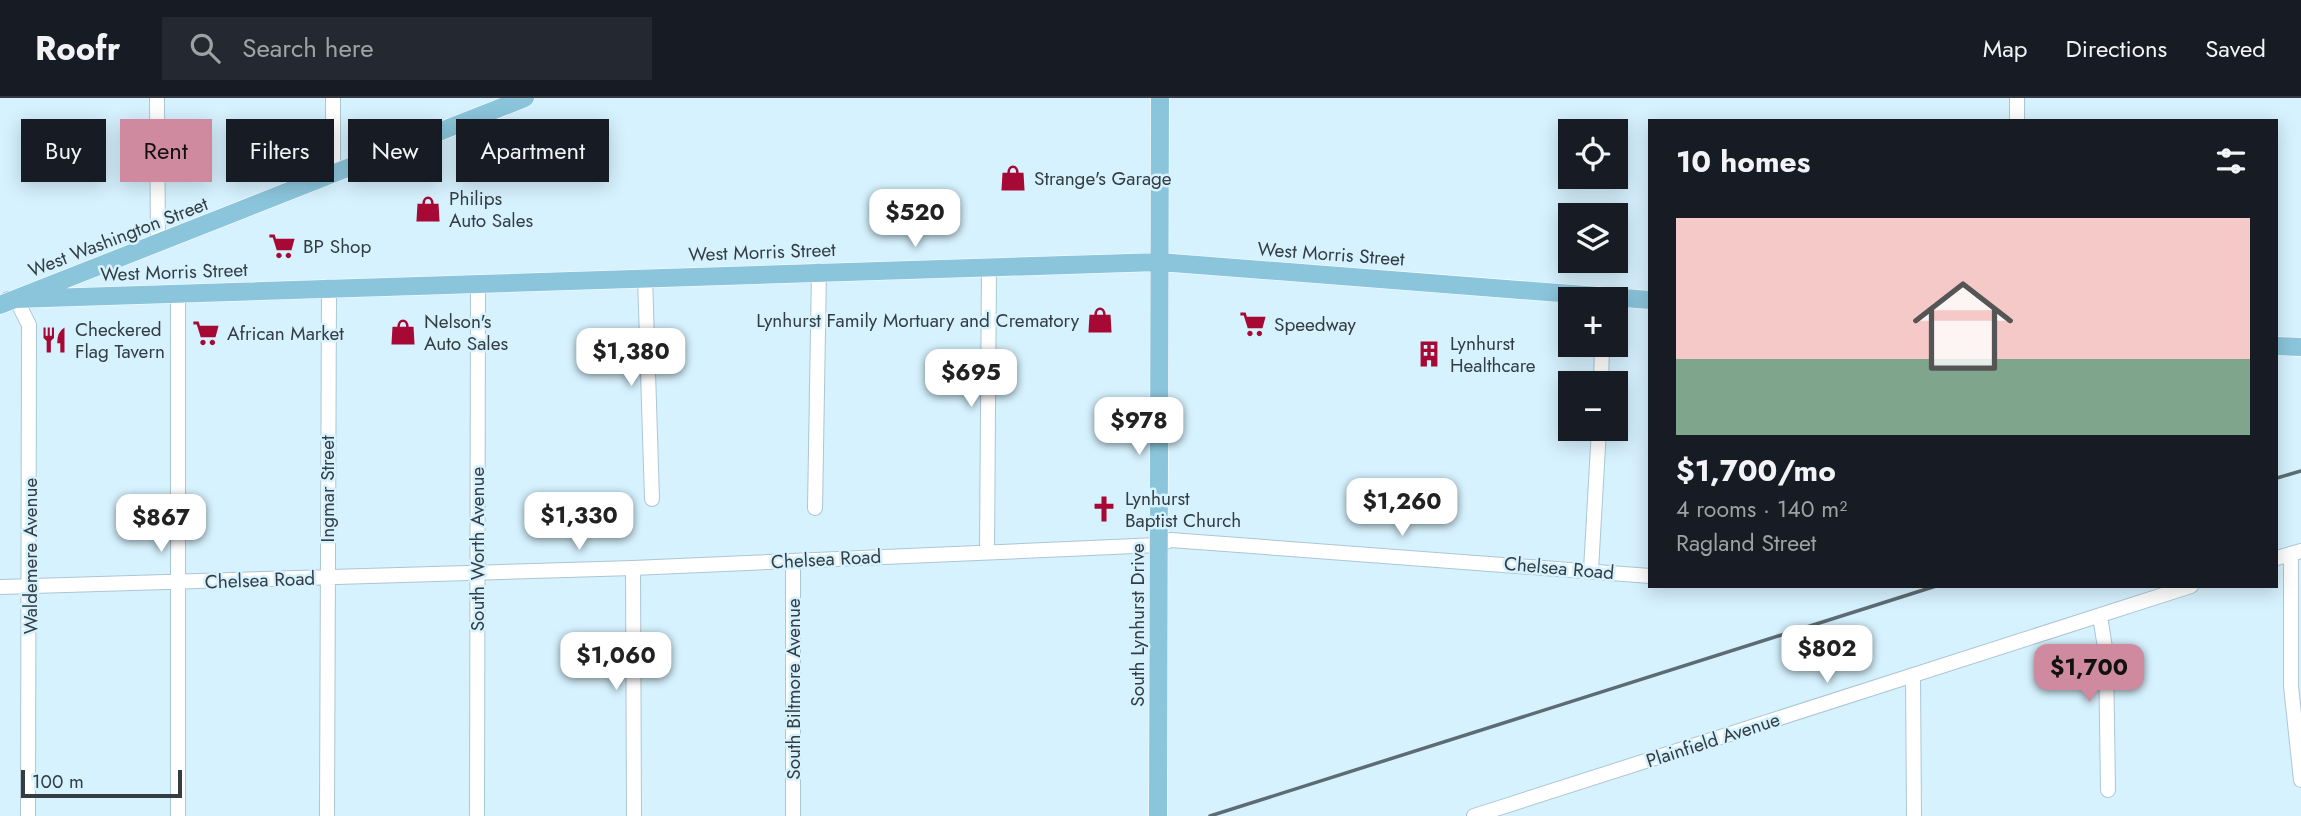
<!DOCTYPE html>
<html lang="en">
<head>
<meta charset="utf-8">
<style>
	:root { --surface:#171b24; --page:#242831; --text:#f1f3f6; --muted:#9ea1a6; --line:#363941; --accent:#cf8a9f }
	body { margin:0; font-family:Jost,sans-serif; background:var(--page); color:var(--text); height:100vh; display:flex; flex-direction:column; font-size:26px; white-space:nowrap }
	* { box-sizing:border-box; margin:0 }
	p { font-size:23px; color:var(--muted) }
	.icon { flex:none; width:38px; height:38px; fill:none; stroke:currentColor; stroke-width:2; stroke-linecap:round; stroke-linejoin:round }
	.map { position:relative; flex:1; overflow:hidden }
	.details { position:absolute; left:1648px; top:21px; width:630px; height:469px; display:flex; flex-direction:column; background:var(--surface); border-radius:0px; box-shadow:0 4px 18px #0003 }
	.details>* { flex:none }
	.top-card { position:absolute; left:21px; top:21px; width:665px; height:63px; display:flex; gap:14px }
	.controls { position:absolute; left:1558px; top:21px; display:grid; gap:14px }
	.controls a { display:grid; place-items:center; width:70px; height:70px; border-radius:0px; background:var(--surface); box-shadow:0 4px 18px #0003; font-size:35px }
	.scale { position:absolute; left:21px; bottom:18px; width:161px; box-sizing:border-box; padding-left:7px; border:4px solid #333d42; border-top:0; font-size:19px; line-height:24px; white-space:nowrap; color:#333d42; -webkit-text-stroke:5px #d6f2fe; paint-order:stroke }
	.price { position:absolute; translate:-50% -60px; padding:0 16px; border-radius:14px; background:#fff; color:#222; font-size:23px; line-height:46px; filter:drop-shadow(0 2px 4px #0008) }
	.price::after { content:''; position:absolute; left:50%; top:42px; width:21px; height:16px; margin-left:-10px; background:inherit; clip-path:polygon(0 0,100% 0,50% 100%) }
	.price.on { background:var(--accent); color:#111 }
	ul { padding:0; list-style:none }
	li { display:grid; align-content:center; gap:14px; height:371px; padding:0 28px }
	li+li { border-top:2px solid var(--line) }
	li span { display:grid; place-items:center; height:217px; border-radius:0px; color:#555 }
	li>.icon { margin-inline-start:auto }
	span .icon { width:126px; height:126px; fill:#fffc; stroke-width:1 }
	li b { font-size:30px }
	h2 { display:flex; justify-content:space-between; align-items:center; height:84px; padding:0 28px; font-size:30px }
	.tag { padding:0 24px; border-radius:0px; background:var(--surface); box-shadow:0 4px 18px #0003; font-size:24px; line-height:63px }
	.tag.on { background:var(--accent); color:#111 }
	header { display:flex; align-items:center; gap:42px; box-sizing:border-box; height:98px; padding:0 35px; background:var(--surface); border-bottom:2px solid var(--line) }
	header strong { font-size:33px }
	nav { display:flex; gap:38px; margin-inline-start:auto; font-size:24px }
	.search { width:490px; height:63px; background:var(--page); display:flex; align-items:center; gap:18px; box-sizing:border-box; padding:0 24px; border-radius:0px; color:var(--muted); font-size:26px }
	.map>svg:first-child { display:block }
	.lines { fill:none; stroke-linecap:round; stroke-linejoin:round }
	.minor-casing { stroke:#acc6d2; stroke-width:16 }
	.major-casing { stroke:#fff; stroke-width:19 }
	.minor { stroke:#fff; stroke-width:14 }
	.major { stroke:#8bc5dc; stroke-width:18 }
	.rail { stroke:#5d6b72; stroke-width:3.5 }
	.labels { text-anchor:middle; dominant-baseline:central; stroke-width:5; stroke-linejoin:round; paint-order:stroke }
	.poi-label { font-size:19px; fill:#333d42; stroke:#d6f2fe; text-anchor:start }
	.street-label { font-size:19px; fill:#333d42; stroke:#d6f2fe }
</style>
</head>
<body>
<header>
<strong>Roofr</strong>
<div class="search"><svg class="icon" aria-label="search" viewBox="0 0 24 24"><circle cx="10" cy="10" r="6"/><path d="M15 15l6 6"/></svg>Search here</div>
<nav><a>Map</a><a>Directions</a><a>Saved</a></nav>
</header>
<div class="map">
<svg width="2301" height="718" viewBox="0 0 2301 718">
	<rect width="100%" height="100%" fill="#d6f2fe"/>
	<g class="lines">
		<g class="minor-casing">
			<path id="minor" d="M157,0L158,146
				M333,0V77
				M2017,23V0
				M645,179L652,401
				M8,201H16L29,227L28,718
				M1601,285L1602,247
				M815,410L819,173
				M987,454L989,168
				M2291,456V588L2301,682
				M2277,460L2301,453
				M633,470L634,718
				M1591,472L1599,331
				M0,489L633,470L1158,447L1171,442L1650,478
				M2100,518L2106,556L2108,692
				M1913,578L1914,718
				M178,718V195
				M327,718L329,189
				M477,718L478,185
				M793,718V463
				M1474,718L2191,488"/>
		</g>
		<g class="major-casing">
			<path id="major" d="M16,201L1159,164L1650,202
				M0,207L525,0
				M2277,248L2301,249
				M1158,718L1160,0"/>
		</g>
		<use href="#minor" class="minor"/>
		<use href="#major" class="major"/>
		<path class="rail" d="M2277,380L2301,373
			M1210,718L1936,488"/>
	</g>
	<defs>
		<g id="shop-bare" transform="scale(2.1)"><path d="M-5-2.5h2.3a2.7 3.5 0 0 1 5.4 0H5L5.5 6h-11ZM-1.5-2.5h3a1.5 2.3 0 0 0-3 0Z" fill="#a50934" stroke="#d6f2fe" stroke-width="2.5" paint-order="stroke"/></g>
		<g id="supermarket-bare" transform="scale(2.1)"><path d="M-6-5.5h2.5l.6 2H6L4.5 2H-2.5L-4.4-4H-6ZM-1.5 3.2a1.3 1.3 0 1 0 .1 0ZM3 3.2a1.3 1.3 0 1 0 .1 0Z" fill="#a50934" stroke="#d6f2fe" stroke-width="2.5" paint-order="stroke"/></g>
		<g id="restaurant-bare" transform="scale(2.1)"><path d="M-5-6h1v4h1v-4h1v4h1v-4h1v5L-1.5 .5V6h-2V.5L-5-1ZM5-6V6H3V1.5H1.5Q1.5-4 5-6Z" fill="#a50934" stroke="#d6f2fe" stroke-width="2.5" paint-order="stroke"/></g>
		<g id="building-bare" transform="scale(2.1)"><path d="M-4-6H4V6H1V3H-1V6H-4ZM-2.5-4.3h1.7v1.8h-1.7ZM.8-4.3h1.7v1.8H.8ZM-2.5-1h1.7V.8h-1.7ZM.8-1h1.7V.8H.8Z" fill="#a50934" stroke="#d6f2fe" stroke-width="2.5" paint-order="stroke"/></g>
		<g id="church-bare" transform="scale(2.1)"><path d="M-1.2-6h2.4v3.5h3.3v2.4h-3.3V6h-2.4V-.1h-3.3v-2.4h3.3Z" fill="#a50934" stroke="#d6f2fe" stroke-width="2.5" paint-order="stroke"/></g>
	</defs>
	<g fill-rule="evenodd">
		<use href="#shop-bare" x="1013" y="80"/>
		<use href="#shop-bare" x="428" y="111"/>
		<use href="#supermarket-bare" x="282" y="148"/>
		<use href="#shop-bare" x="1100" y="222"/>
		<use href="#supermarket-bare" x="1253" y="226"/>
		<use href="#shop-bare" x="403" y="234"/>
		<use href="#supermarket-bare" x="206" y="235"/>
		<use href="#restaurant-bare" x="54" y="242"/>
		<use href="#building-bare" x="1429" y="256"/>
		<use href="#church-bare" x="1104" y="411"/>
	</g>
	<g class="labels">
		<g class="poi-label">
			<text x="1034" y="80">Strange's Garage</text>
			<text x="449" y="100">Philips<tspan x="449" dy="22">Auto Sales</tspan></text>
			<text x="303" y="148">BP Shop</text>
			<text x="1079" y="222" text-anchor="end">Lynhurst Family Mortuary and Crematory</text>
			<text x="424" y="223">Nelson's<tspan x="424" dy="22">Auto Sales</tspan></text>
			<text x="1274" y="226">Speedway</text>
			<text x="75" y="231">Checkered<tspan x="75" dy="22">Flag Tavern</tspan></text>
			<text x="227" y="235">African Market</text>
			<text x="1450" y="245">Lynhurst<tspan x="1450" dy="22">Healthcare</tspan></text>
			<text x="1125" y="400">Lynhurst<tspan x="1125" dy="22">Baptist Church</tspan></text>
		</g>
		<g class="street-label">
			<text transform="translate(118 139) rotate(-21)">West Washington Street</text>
			<text transform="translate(762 154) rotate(-2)">West Morris Street</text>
			<text transform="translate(1331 156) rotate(4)">West Morris Street</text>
			<text transform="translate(174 174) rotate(-2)">West Morris Street</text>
			<text transform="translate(327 391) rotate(-90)">Ingmar Street</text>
			<text transform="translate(477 451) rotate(-90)">South Worth Avenue</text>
			<text transform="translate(30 458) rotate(-90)">Waldemere Avenue</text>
			<text transform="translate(826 461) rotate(-3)">Chelsea Road</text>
			<text transform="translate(1559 470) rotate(5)">Chelsea Road</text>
			<text transform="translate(260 482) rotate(-2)">Chelsea Road</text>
			<text transform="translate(1137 527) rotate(-90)">South Lynhurst Drive</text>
			<text transform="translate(793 591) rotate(-90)">South Biltmore Avenue</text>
			<text transform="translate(1713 642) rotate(-18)">Plainfield Avenue</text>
		</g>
	</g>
</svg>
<div class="controls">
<a><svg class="icon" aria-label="locate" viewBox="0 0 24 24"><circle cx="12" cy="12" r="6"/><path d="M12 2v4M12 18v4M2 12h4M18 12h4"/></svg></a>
<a><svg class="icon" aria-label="layers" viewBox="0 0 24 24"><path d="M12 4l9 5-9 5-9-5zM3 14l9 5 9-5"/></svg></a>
<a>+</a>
<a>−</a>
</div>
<div class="scale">100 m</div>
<b class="price" style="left:915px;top:151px">$520</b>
<b class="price" style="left:631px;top:290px">$1,380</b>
<b class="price" style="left:971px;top:311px">$695</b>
<b class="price" style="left:1139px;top:359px">$978</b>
<b class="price" style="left:1402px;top:440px">$1,260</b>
<b class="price" style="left:579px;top:454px">$1,330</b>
<b class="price" style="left:161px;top:456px">$867</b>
<b class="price" style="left:1827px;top:587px">$802</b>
<b class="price" style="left:616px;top:594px">$1,060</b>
<b class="price on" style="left:2089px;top:606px">$1,700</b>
<div class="top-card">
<a class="tag">Buy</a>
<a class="tag on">Rent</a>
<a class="tag">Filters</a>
<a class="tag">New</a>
<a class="tag">Apartment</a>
</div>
<section class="details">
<h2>10 homes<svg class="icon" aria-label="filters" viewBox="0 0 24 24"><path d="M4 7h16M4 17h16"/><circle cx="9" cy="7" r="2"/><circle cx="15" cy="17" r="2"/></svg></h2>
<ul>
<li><span style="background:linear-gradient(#f6c9c9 65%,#7fa58c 0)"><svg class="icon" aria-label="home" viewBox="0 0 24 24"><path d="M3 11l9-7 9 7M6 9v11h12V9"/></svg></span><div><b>$1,700/mo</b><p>4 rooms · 140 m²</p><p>Ragland Street</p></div></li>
</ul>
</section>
</div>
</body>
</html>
